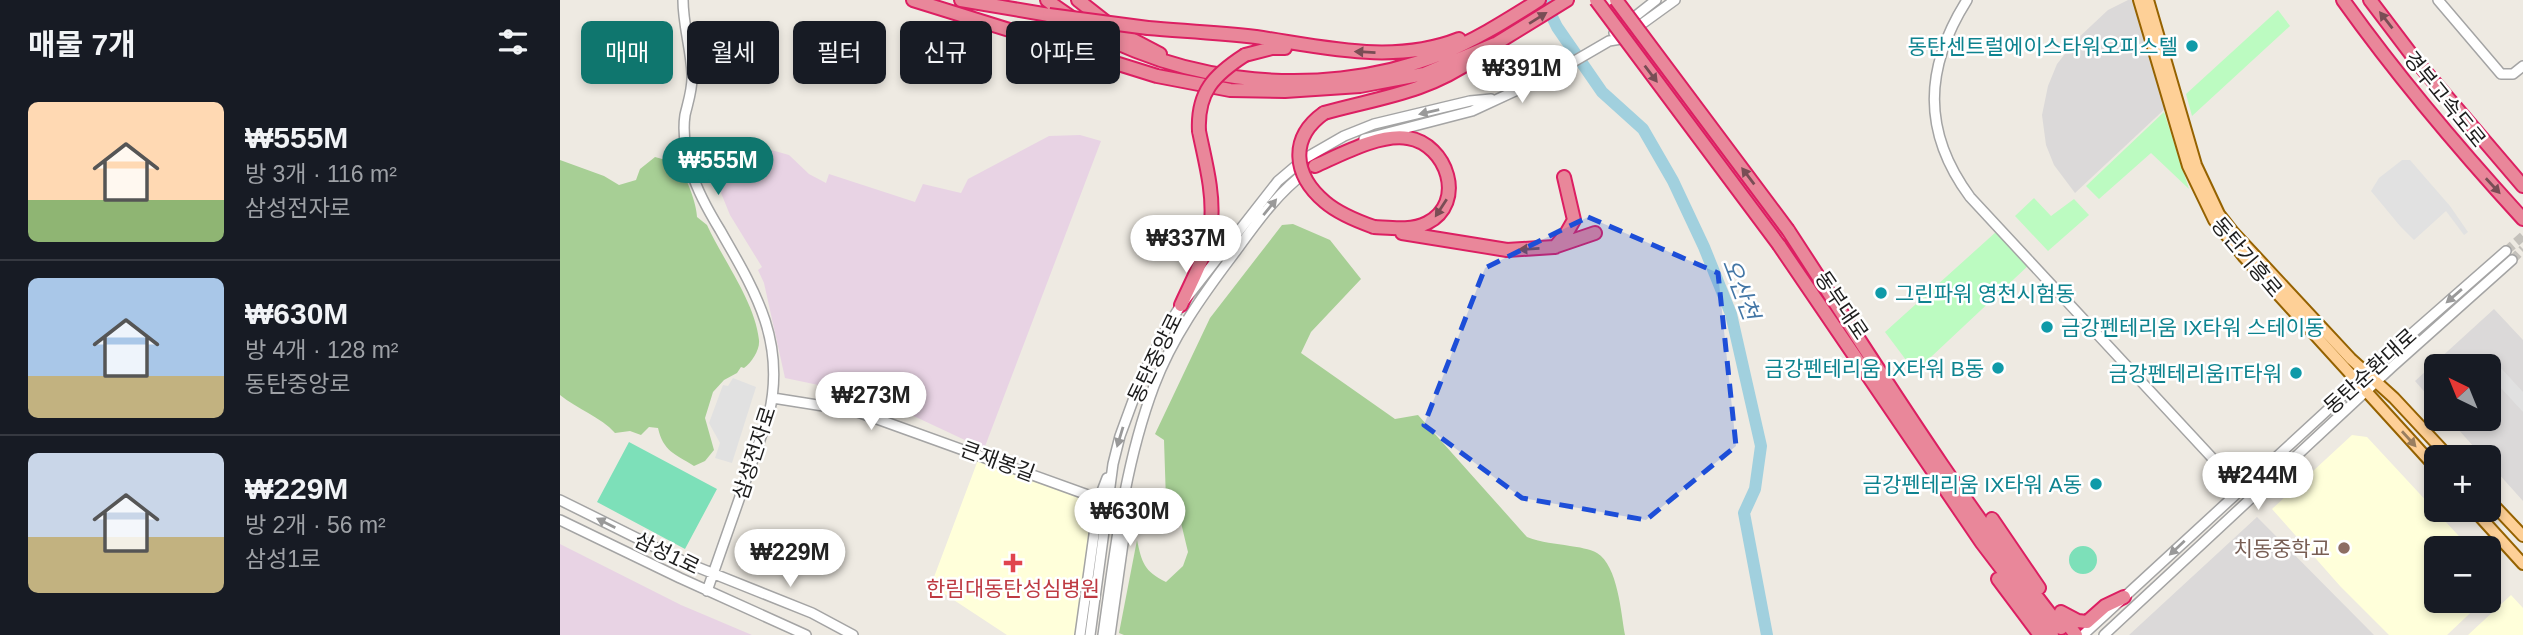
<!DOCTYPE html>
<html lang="ko">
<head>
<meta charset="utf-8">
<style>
	:root { --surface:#171b24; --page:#20242c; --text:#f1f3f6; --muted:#9ea1a6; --line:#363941; --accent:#0f766e }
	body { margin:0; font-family:Arial,"Noto Sans KR",sans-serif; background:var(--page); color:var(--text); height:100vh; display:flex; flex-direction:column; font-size:26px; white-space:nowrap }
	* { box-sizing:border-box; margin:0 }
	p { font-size:23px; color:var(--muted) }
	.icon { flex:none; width:38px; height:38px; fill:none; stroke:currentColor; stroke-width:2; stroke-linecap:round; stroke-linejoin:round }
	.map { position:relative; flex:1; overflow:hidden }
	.drawer { display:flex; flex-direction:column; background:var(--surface); width:560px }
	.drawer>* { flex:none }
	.top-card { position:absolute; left:21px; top:21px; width:665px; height:63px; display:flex; gap:14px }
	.needle { width:46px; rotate:317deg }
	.buttons { position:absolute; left:1864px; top:354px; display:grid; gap:14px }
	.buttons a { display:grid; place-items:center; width:77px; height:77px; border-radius:10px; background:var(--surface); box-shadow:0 4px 10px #0003; font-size:35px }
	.price { position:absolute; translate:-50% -60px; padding:0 16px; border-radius:24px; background:#fff; color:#222; font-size:23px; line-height:46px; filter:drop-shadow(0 2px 4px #0008) }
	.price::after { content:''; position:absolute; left:50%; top:42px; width:21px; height:16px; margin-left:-10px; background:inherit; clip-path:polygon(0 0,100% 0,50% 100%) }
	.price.selected { background:var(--accent); color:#fff }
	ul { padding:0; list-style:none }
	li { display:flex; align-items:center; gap:21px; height:175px; padding:0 28px }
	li+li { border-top:2px solid var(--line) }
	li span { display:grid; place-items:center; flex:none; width:196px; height:140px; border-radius:10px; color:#555 }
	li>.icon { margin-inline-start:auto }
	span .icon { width:84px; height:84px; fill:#fffc; stroke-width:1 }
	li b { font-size:30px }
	h2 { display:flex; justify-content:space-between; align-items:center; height:84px; padding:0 28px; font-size:30px }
	.chip { padding:0 24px; border-radius:10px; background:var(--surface); box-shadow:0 4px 10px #0003; font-size:24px; line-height:63px }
	.chip.selected { background:var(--accent); color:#fff }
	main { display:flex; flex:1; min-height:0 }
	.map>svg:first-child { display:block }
	.residential { fill:#dbd9d9 }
	.industrial { fill:#e8d3e4 }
	.education { fill:#ffffda }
	.forest { fill:#a7cf95 }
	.park { fill:#bcfbc1 }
	.pitch { fill:#7de0b9 }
	.parking { fill:#e1e1e1 }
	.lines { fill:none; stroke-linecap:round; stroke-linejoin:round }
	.river { stroke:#a1d0de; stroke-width:12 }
	.minor-tunnel { stroke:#c4c1bb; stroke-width:9; stroke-dasharray:9 4.5; stroke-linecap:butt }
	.minor-casing { stroke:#a4a4a4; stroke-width:12 }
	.major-casing { stroke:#956200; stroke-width:14 }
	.highway-casing { stroke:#dc1f62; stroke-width:16 }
	.minor { stroke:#fff; stroke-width:9 }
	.major { stroke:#fed097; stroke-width:10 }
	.highway { stroke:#e9879a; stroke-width:12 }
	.highway-bridge-casing { stroke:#dc1f62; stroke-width:16; stroke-linecap:butt }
	.highway-bridge { stroke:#e9879a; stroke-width:12 }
	.oneway { fill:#794d55 }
	.oneway2 { fill:#999 }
	.oneway3 { fill:#997f60 }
	.marked { fill:#1d4ed8; fill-opacity:0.2; stroke:#1d4ed8; stroke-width:5; stroke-dasharray:14 9; stroke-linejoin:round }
	.culture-dot { fill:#0f9aa8; stroke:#fff; stroke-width:2.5 }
	.education-dot { fill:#8d6e63; stroke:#fff; stroke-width:2.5 }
	.health-dot { fill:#e0444e; stroke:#fff; stroke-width:2.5 }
	.labels { text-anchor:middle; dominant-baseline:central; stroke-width:5; stroke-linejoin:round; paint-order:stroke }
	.culture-label { font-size:21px; fill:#0d838f; stroke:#fff; text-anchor:end }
	.street-label { font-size:21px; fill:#1d1d1d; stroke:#fff }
	.education-label { font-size:21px; fill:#785e54; stroke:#fff; text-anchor:end }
	.health-label { font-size:21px; fill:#be3a42; stroke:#fff }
	.water-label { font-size:23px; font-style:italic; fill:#4477a6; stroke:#fff }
</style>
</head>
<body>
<main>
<section class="drawer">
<h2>매물 7개<svg class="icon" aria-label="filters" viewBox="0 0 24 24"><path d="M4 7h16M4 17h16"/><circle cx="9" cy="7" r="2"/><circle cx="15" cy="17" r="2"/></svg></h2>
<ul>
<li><span style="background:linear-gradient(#ffd9b3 70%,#8fb573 0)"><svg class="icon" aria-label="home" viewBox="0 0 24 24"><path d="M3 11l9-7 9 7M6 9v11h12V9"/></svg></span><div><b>₩555M</b><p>방 3개 · 116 m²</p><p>삼성전자로</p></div></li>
<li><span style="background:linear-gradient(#a9c7e8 70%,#c2b280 0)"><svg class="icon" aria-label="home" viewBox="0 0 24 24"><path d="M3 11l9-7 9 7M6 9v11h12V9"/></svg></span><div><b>₩630M</b><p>방 4개 · 128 m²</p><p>동탄중앙로</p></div></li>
<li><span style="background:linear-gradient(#c9d6e8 60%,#c2b280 0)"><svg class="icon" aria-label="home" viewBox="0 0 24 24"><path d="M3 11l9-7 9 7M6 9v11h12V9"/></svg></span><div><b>₩229M</b><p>방 2개 · 56 m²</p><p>삼성1로</p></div></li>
</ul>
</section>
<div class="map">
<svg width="1963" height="635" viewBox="0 0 1963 635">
	<rect width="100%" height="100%" fill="#eeeae2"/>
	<path class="residential" d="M1568,0H1579L1609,105L1515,193L1494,165L1486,145L1482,115L1488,86L1497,64L1516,40L1548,10Z
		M1934,309L1963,340V501L1929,463L1928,457H1923L1888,418H1928V366H1876V405L1855,381Z
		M1697,517L1814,635H1569Z"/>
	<path class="industrial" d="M520,135L541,141L424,449L311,396L225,378L204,283L198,270L202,267L170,215L152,171L182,151L204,148L229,155L249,174L266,183L269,174L355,202L363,184L401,193L408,179L489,136Z
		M0,544L121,605L192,635H0Z"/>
	<path class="education" d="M1792,435L1807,437L1910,548H1876V600H1924L1887,635H1829L1780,586L1712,509Z
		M418,460L530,502L535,511L515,635H447L371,585Z
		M1951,595L1963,608V635H1908Z"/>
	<path class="forest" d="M95,157C102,159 110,161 116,165C126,173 137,205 137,217L147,225C163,260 195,302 199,340C200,350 192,362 184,368L181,367L177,373L164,380L153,392L145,418L154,450L145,461L134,466C115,454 103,451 98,428L89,427L81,435L70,431L55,433C41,417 17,409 0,395V160L44,176L59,185L76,180L80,169Z
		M733,224L770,240L801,279L751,332L741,353L835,419L858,415L967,537C982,543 995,543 1010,546C1018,547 1030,549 1037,553C1058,566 1061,613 1065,635H564L559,633L577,540C582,563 584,571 606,582L623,566L628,552L617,506L606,501L604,440L595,434L650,318L722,225Z"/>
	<path class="park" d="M1718,10L1730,26L1632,116L1626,94Z
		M1604,112L1629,189L1591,153L1539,199L1526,186Z
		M1474,198L1491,216L1514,199L1529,215L1488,251L1455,216Z
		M1437,231L1470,264L1355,372L1325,332Z"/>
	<path class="pitch" d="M69,442L157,489L125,549L37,502Z
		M1509 560a14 14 0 1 1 28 0a14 14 0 1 1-28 0Z"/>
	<path class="parking" d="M1842,160H1850L1890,206L1908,232L1904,235L1886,211L1854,240L1840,226L1811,191L1819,178Z
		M1940,367L1963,392V412L1930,376Z
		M173,378L196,387L172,463L155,458L160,443L149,423L163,385L168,386Z"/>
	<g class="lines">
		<path class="river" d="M984,0L997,27L1042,92L1083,129L1113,181L1144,247L1171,314L1201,446L1195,489L1184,513L1207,635"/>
		<path class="minor-tunnel" d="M1946,251L1963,236
			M1952,260L1963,249"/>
		<g class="minor-casing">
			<path id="minor" d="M123,0C123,25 131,49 132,74C133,88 128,102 125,115C122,135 126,154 132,173C138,193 149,212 160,230C195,291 226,341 209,414L147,591
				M1407,0C1364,68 1362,132 1410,197L1681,489
				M1878,0L1941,74H1953L1963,66
				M1054,33L1096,0
				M804,139L912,111L994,73L1049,41L1061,39L1115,0
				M213,398L295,411L539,499
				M0,500L127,563L252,613L293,635
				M0,520L120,578L246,635
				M520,635L539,499L547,478
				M530,635L553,464L560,436L582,376L606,329L621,305L718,181L744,159L784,136L814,124L910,101L931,99
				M543,635C555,551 564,466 594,386C612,338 642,296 673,255C695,225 716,194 746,172
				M550,635L569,501
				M1523,635L1824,358L1946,251
				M1544,635L1832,367L1952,260"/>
		</g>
		<g class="major-casing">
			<path id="major" d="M1579,0L1628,166L1654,220L1684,257L1876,468
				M1588,0L1636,165L1659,214L1673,232L1791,359L1834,398L1889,457
				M1928,499L1963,536
				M1913,509L1963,564"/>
		</g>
		<g class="highway-casing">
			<path id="highway" d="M353,0L597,76L670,90L725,91L800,86L864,74L935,44
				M401,0L489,15
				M487,0C593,84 755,104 881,54C916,40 947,20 979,0
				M518,0L560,33L600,54
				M1783,0C1838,77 1899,149 1963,219
				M1810,0L1857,62L1963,186
				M588,28C624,31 660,33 696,37C764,47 833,65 899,39
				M929,48L1007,0
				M685,55L712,48H725
				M764,113C817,98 867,93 914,59
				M755,166C780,155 820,133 848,138C887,144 907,203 867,223C851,231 832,228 814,227
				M1228,230C1316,365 1401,502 1501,628
				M842,233L947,250L994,247L1035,233
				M1219,245L1422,543L1492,635
				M995,247L1006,234L1014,220L1004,177
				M621,305C632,280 649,251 651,223C654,192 645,161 639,131
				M1432,519L1479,588
				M1438,579L1480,635
				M1501,612L1518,621L1527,622L1545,606L1564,597
				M1501,616L1516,635"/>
		</g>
		<use href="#minor" class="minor"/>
		<use href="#major" class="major"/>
		<use href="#highway" class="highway"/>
		<g class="highway-bridge-casing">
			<path id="highway-bridge" d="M1036,0L1219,245
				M1056,0L1228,230
				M489,15L588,28
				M764,113C729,138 733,175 765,202C779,214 797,221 814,227
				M639,131C637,92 654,75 685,55"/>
		</g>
		<use href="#highway-bridge" class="highway-bridge"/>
	</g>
	<defs><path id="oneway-solid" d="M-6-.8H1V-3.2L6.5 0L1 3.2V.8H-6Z" transform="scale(1.75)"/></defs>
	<g class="oneway">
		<use href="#oneway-solid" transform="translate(978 18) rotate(-32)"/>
		<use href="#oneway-solid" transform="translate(1826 20) rotate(-128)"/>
		<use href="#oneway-solid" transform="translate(805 52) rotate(-177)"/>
		<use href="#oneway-solid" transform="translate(1091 74) rotate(53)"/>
		<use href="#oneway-solid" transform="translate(1188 176) rotate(-127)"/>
		<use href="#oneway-solid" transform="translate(1933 186) rotate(47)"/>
		<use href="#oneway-solid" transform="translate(881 208) rotate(123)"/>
		<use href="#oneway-solid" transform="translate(969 249) rotate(177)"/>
	</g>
	<g class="oneway2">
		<use href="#oneway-solid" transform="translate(869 112) rotate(167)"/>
		<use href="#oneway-solid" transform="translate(710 207) rotate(-51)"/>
		<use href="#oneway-solid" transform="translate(1894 296) rotate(139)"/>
		<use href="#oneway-solid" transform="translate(560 437) rotate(107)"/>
		<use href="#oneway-solid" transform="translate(46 523) rotate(-153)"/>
		<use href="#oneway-solid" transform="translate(1617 548) rotate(137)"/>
	</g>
	<use class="oneway3" href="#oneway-solid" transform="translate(1849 439) rotate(48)"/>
	<path class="marked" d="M1028,217L1158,273L1176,446L1086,520L962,498L864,425L925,268Z"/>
	<g class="culture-dot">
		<circle cx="1632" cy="46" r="7"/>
		<circle cx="1321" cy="293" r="7"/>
		<circle cx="1487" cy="327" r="7"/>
		<circle cx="1438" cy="368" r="7"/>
		<circle cx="1736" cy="373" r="7"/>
		<circle cx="1536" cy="484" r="7"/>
	</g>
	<circle class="education-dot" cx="1784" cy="548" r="7"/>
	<path class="health-dot" d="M449.5 552.5h7v7h7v7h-7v7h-7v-7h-7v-7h7z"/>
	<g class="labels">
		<g class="culture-label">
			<text x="1618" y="46">동탄센트럴에이스타워오피스텔</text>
			<text x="1335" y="293" text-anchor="start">그린파워 영천시험동</text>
			<text x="1501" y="327" text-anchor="start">금강펜테리움 IX타워 스테이동</text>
			<text x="1424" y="368">금강펜테리움 IX타워 B동</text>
			<text x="1722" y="373">금강펜테리움IT타워</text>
			<text x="1522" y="484">금강펜테리움 IX타워 A동</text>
		</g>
		<g class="street-label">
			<text transform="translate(1885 99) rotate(51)">경부고속도로</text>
			<text transform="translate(1687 257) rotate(50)">동탄기흥로</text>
			<text transform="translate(1282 305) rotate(56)">동부대로</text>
			<text transform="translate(595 358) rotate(-64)">동탄중앙로</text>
			<text transform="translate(1810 371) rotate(-42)">동탄순환대로</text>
			<text transform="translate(194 453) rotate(-72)">삼성전자로</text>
			<text transform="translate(438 461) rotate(20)">큰재봉길</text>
			<text transform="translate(107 553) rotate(26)">삼성1로</text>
		</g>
		<g class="education-label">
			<text x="1770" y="548">치동중학교</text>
		</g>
		<g class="health-label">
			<text x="453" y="588">한림대동탄성심병원</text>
		</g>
		<g class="water-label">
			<text transform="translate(1181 289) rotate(69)">오산천</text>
		</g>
	</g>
</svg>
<div class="buttons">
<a><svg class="needle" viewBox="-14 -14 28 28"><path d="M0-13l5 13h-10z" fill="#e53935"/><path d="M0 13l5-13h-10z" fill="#9ea1a6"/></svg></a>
<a>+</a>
<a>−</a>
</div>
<b class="price" style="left:962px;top:105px">₩391M</b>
<b class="price selected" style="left:158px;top:197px">₩555M</b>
<b class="price" style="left:626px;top:275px">₩337M</b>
<b class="price" style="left:311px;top:432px">₩273M</b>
<b class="price" style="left:1698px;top:512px">₩244M</b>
<b class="price" style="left:570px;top:548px">₩630M</b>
<b class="price" style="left:230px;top:589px">₩229M</b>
<div class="top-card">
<a class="chip selected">매매</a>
<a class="chip">월세</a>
<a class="chip">필터</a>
<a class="chip">신규</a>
<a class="chip">아파트</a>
</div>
</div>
</main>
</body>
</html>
